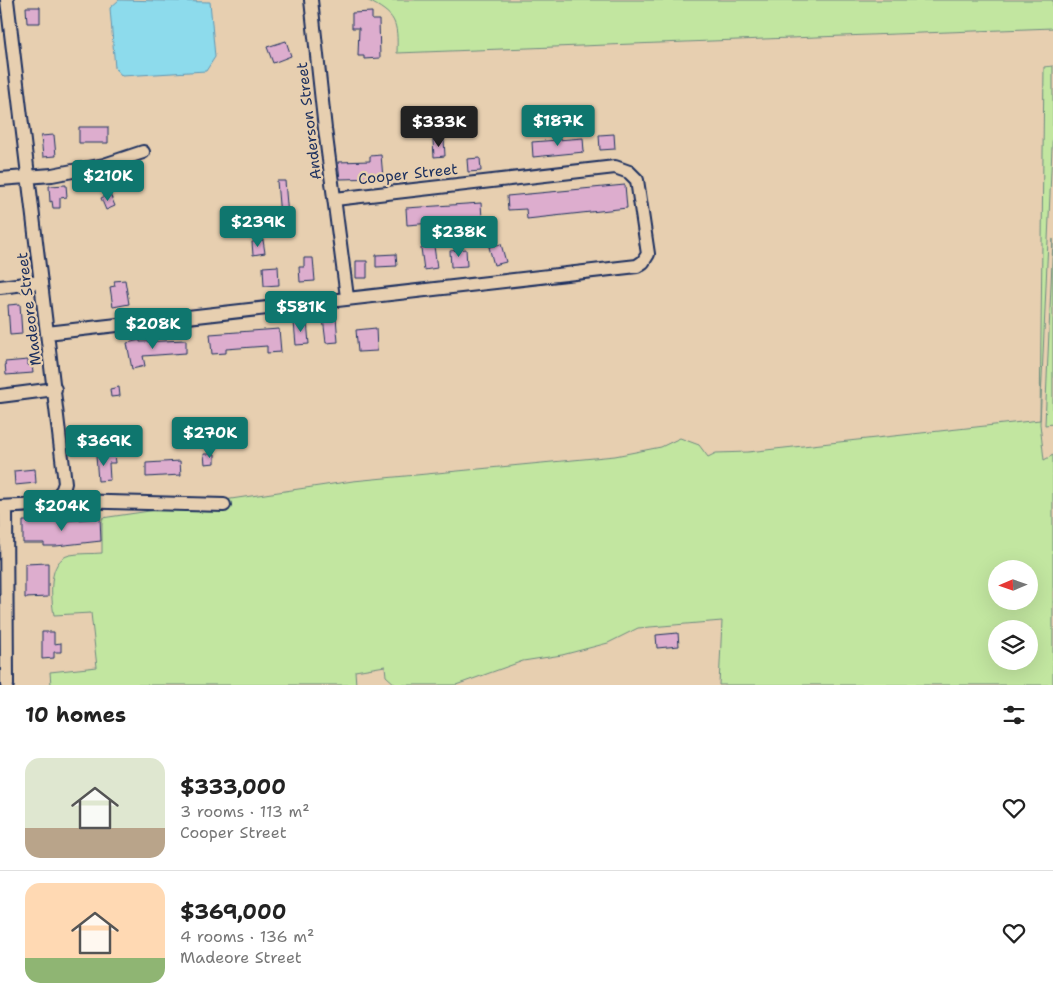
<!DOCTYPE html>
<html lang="en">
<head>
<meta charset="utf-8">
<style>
	:root { --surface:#fff; --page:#f2f2f2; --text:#222; --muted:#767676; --line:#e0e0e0; --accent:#0f766e }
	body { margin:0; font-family:"Shantell Sans",sans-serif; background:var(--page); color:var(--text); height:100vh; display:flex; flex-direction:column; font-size:19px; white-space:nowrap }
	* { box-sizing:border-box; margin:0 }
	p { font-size:16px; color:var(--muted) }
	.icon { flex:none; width:28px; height:28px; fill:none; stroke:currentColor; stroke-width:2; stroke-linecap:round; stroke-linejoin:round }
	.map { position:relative; height:685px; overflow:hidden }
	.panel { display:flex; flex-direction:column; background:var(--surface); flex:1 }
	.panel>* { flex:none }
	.needle { width:32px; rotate:268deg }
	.controls { position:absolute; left:988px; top:560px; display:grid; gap:10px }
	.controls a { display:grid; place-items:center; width:50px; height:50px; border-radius:50%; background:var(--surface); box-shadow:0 5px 20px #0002; font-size:25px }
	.price { position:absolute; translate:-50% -42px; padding:0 11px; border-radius:5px; background:var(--accent); color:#fff; font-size:16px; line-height:32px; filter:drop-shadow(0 1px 2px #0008) }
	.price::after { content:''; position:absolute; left:50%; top:30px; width:15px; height:11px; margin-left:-8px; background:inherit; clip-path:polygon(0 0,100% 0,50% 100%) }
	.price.active { background:#222; color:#fff }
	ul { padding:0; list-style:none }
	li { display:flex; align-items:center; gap:15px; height:125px; padding:0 25px }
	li+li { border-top:1px solid var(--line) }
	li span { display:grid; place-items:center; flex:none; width:140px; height:100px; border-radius:15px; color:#555 }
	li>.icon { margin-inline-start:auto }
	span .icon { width:60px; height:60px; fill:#fffc; stroke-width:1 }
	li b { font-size:21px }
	h2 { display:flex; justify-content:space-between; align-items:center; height:60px; padding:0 25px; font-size:21px }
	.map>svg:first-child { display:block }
	.green { fill:#c2e6a0; stroke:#6e8a7f; fill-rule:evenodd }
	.water { fill:#8ddbec; stroke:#5f96b3 }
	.building { fill:#ddadce; stroke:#1b2f5e }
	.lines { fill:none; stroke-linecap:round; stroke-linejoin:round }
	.minor-casing { stroke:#1b2f5e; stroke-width:16 }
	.minor { stroke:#e7cfb0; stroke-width:12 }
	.labels { text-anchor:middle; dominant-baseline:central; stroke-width:4.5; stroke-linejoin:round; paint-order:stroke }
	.street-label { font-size:15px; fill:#1b2f5e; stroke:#e7cfb0 }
</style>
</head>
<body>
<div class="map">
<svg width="1053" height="685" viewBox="0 0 1053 685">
	<rect width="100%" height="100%" fill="#e7cfb0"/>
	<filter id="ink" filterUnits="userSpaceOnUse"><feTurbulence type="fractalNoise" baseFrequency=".02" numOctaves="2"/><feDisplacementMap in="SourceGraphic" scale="10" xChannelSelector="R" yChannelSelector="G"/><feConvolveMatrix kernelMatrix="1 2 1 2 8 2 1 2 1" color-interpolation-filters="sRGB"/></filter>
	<g filter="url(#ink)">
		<path class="green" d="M367,0H1053V28L397,53C398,21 396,15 367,0Z
			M1053,66V125L1040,424L1044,460L1053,455V685H719L722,621L638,628L608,643L562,655L523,661L456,685H396L386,676L385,666L355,671L356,685H51L50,672L97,667L91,613L54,615C51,598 47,560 70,555C80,553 92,554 102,553V518L353,481L615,456L661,447L680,438L699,445L708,457L716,453L748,452L1040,420L1044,67ZM996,569H1029V601H996ZM996,629H1029V661H996Z
			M1053,239V424L1045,425Z"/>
		<path class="water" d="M119,0L210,2L215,57L206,71L122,76L115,68L110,8Z"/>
		<path class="building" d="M26,7H40V23H27Z
			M372,12V20H379L380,58L364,59V56H358L359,28H352V13Z
			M286,41L291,56L273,63L267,47Z
			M79,127H108V143H79Z
			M614,134L615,149L600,150L599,135Z
			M54,135L56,156L43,157L41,136Z
			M583,138L584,152L533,157L532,142Z
			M444,139L445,156L434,157L433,140Z
			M381,155L383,178L340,179L338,162L370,161V156Z
			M480,158L481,171L468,172L467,159Z
			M277,181H285L288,216H280Z
			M66,185L67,197L60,198V208H53L52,201L50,202L49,186Z
			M625,185L627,208L527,219L526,209L508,210L507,196Z
			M110,194L115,206L106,210L101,198Z
			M481,203L482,219L407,225L406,208Z
			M263,240L265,253L253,255L252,242Z
			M501,244L506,262L494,265L489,247Z
			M434,246L437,268L424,270L421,248Z
			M466,249L467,266L451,267L450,251Z
			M396,254L397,266L376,267V255Z
			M304,258H313L315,281L300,282L299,267H304Z
			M356,261H367V278H356Z
			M278,266L279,285L264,286L263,267Z
			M125,280L129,304L113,307L110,287L115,286L114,281Z
			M20,304L22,334L10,335L8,305Z
			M336,317L338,342L326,343L323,318Z
			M307,321L309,344L296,345L294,322Z
			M376,328L377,351L358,352L356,330Z
			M279,329L281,352L267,353V346L226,349V353L212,354L210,334Z
			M140,340V342L186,340V353L143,356L145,366L132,369L127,343Z
			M28,360V365H32L33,373L6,375L5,362Z
			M119,387L120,396L111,397L110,389Z
			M114,454L115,463H109L110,480L98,481L96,456Z
			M204,454H215V463L205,464Z
			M180,461L181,475L146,477V463Z
			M35,469L36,483L15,485L14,471Z
			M100,518L101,541L56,546H44V543H23V521H65Z
			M48,563V597L25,598V564Z
			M42,632H54V644L61,643V652H54V658L42,659Z
			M678,633L679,646L657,648L656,635Z"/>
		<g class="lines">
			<g class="minor-casing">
				<path id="minor" d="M311,0L325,129L347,297
					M0,179L52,175L104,165L143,152
					M0,287L41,282
					M47,333L637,266L643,262L648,254L637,180L629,172L615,167L335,199
					M0,396L55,389
					M61,495L71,501L224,505
					M0,507C21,505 60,509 65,483L7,0
					M6,507L7,685"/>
			</g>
			<use href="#minor" class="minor"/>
		</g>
	</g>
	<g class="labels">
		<g class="street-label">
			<text transform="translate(309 121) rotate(-97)">Anderson Street</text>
			<text transform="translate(408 174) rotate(-6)">Cooper Street</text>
			<text transform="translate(29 309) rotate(-97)">Madeore Street</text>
		</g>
	</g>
</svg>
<div class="controls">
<a><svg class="needle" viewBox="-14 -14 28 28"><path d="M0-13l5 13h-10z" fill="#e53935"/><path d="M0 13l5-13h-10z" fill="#767676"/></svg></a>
<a><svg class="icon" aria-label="layers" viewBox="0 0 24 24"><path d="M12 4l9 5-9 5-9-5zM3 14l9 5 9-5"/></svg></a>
</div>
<b class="price" style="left:558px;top:147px">$187K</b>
<b class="price active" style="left:439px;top:148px">$333K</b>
<b class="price" style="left:108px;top:202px">$210K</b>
<b class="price" style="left:258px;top:248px">$239K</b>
<b class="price" style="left:459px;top:258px">$238K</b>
<b class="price" style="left:301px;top:333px">$581K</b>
<b class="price" style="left:153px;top:350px">$208K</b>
<b class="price" style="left:210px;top:459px">$270K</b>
<b class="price" style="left:104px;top:467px">$369K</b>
<b class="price" style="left:62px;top:532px">$204K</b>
</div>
<section class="panel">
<h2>10 homes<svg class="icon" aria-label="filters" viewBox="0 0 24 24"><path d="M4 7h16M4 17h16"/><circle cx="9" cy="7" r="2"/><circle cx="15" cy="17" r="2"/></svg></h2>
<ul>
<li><span style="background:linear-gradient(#dfe7d0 70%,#b9a48a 0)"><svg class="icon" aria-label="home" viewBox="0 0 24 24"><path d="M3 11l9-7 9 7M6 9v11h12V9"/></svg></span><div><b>$333,000</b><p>3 rooms · 113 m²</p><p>Cooper Street</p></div><svg class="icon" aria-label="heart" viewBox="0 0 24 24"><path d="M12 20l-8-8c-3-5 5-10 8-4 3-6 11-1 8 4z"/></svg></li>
<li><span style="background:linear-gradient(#ffd9b3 75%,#8fb573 0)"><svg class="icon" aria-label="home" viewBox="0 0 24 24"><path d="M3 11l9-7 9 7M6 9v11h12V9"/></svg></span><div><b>$369,000</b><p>4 rooms · 136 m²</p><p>Madeore Street</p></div><svg class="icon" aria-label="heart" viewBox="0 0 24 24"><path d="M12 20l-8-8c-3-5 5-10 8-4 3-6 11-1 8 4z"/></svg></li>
</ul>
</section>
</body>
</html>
